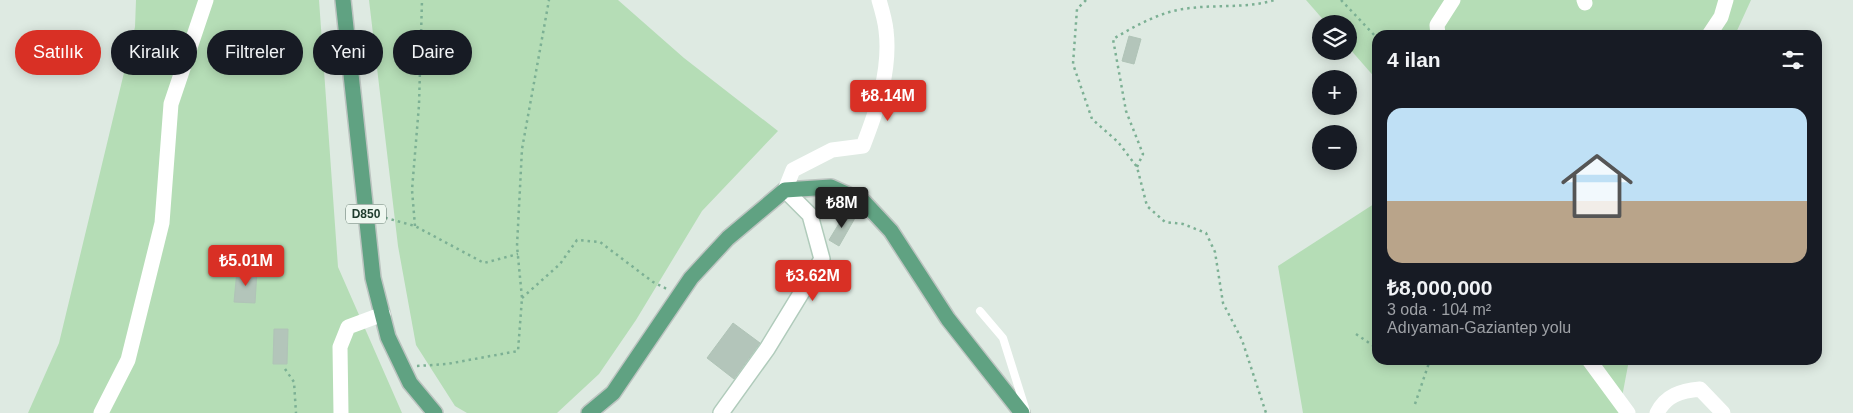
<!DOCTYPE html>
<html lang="tr">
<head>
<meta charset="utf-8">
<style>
	:root { --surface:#171b24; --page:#20242c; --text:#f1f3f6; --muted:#9ea1a6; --line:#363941; --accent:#d93025 }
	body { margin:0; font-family:Helvetica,sans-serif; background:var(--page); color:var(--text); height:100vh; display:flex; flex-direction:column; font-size:19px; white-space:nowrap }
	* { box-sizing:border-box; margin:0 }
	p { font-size:16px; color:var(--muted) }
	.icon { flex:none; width:28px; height:28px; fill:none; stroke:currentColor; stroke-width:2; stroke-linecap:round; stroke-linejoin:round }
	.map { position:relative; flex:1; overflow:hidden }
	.details { position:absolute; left:1372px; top:30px; width:450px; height:335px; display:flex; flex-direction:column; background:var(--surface); border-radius:15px; box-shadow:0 2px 12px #0003 }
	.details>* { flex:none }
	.top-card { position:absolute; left:15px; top:30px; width:475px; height:45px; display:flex; gap:10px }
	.tools { position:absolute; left:1312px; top:15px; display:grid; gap:10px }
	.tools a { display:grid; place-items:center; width:45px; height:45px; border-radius:50%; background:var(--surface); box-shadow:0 2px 12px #0003; font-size:25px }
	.price { position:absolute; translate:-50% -42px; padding:0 11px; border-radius:5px; background:var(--accent); color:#fff; font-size:16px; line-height:32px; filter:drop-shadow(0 1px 2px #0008) }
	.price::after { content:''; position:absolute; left:50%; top:30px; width:15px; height:11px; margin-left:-8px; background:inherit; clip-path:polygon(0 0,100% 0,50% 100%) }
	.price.current { background:#222; color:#fff }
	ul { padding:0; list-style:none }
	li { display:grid; align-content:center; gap:10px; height:265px; padding:0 15px }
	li+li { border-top:1px solid var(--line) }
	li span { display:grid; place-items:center; height:155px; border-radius:15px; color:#555 }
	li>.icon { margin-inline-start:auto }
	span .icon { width:90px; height:90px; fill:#fffc; stroke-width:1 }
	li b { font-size:21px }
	h2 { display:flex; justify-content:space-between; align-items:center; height:60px; padding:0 15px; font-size:21px }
	.tag { padding:0 18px; border-radius:22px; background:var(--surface); box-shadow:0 2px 12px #0003; font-size:18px; line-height:45px }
	.tag.current { background:var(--accent); color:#fff }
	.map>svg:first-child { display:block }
	.green { fill:#b5ddb6 }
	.building { fill:#b3c5ba; stroke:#b0c4b7 }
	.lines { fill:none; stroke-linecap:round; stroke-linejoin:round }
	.secondary-casing { stroke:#b0cbbb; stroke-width:18 }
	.primary-casing { stroke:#bcc4c0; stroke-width:18 }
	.path { stroke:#7cb094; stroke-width:2.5; stroke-dasharray:2.5 4; stroke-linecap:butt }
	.lane { stroke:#fff; stroke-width:8 }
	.street { stroke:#fff; stroke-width:15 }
	.secondary { stroke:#fff; stroke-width:15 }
	.primary { stroke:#60a282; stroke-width:15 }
	.labels { text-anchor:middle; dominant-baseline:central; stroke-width:4; stroke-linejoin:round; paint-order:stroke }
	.shield { fill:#eef7f0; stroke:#5c7368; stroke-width:1 }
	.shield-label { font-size:12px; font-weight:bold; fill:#1e3b2d }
</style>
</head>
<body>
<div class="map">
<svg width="1853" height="413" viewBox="0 0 1853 413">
	<rect width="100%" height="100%" fill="#deeae2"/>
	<path class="green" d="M136,0H319L338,267L402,413H28L59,343L135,27Z
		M369,0H618L684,58L778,131L702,211L636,320L599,374L557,413H467L455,406L416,345L398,246Z
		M1306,0H1751L1735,35H1378L1377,80L1349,48V24H1327Z
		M1377,202L1378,360H1629L1619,413H1303L1278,266Z"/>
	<path class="building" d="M1129,36L1141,39L1134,64L1122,61Z
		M846,212L855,218L839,246L829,240Z
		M237,270L257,271L255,303L234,302Z
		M733,323L760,343L734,379L707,358Z
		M274,329H288L287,364H273Z"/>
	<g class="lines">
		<g class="secondary-casing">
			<path id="secondary" d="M721,413L767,349L822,259L810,215L785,190"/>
		</g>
		<g class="primary-casing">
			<path id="primary" d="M343,0L373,278L388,337L410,383L435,413
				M589,413L613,393L691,278L728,238L785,190L831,187L864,202L891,231L948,319L1022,413"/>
		</g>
		<path class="path" d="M1086,0L1077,9L1073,64L1092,119L1118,142L1137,167L1147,206L1165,222L1183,224L1206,233L1215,252L1223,303L1242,340L1266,413
			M1341,0L1378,39
			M1137,167L1143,154L1126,111L1113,39C1135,26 1158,13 1183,9C1214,4 1245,9 1275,0
			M379,216L415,226L484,263L518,254
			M415,226L412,190L419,105L422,0
			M522,298L560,264L577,240L600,242L653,282L667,289
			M1356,334L1378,349
			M417,366L447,364L518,351L522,298L517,246L522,149L549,0
			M285,369L294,382L296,413
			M1415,404L1430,360"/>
		<path class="lane" d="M980,311L1003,338L1026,411"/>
		<path class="street" d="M1584,0L1585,3
			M1438,35L1437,25L1453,0
			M1709,35L1721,17L1726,0
			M785,190L793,170L832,150L863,146C877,110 891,70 886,30C885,20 882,10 879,0
			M1589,360L1628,413
			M101,413L128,360L162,223L171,104L206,0
			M341,413L340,347L348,327L383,314
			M1657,413C1666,395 1681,391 1700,389L1723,413"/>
		<use href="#secondary" class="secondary"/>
		<use href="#primary" class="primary"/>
	</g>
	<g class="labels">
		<rect class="shield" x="346" y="204.5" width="40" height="19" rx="4"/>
		<g class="shield-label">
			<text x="366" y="214">D850</text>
		</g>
	</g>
</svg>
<div class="tools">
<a><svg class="icon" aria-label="layers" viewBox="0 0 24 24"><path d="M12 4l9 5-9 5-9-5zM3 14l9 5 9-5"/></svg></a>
<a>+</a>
<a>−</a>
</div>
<b class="price" style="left:888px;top:122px">₺8.14M</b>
<b class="price current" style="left:842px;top:229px">₺8M</b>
<b class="price" style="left:246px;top:287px">₺5.01M</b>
<b class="price" style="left:813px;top:302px">₺3.62M</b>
<div class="top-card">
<a class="tag current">Satılık</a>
<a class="tag">Kiralık</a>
<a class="tag">Filtreler</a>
<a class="tag">Yeni</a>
<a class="tag">Daire</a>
</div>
<section class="details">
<h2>4 ilan<svg class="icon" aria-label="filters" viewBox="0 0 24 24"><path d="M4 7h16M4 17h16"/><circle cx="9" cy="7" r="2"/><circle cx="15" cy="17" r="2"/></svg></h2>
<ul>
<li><span style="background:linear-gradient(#bfe0f5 60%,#b9a48a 0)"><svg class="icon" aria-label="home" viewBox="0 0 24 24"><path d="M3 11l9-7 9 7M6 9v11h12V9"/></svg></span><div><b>₺8,000,000</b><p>3 oda · 104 m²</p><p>Adıyaman-Gaziantep yolu</p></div></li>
</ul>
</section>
</div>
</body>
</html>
